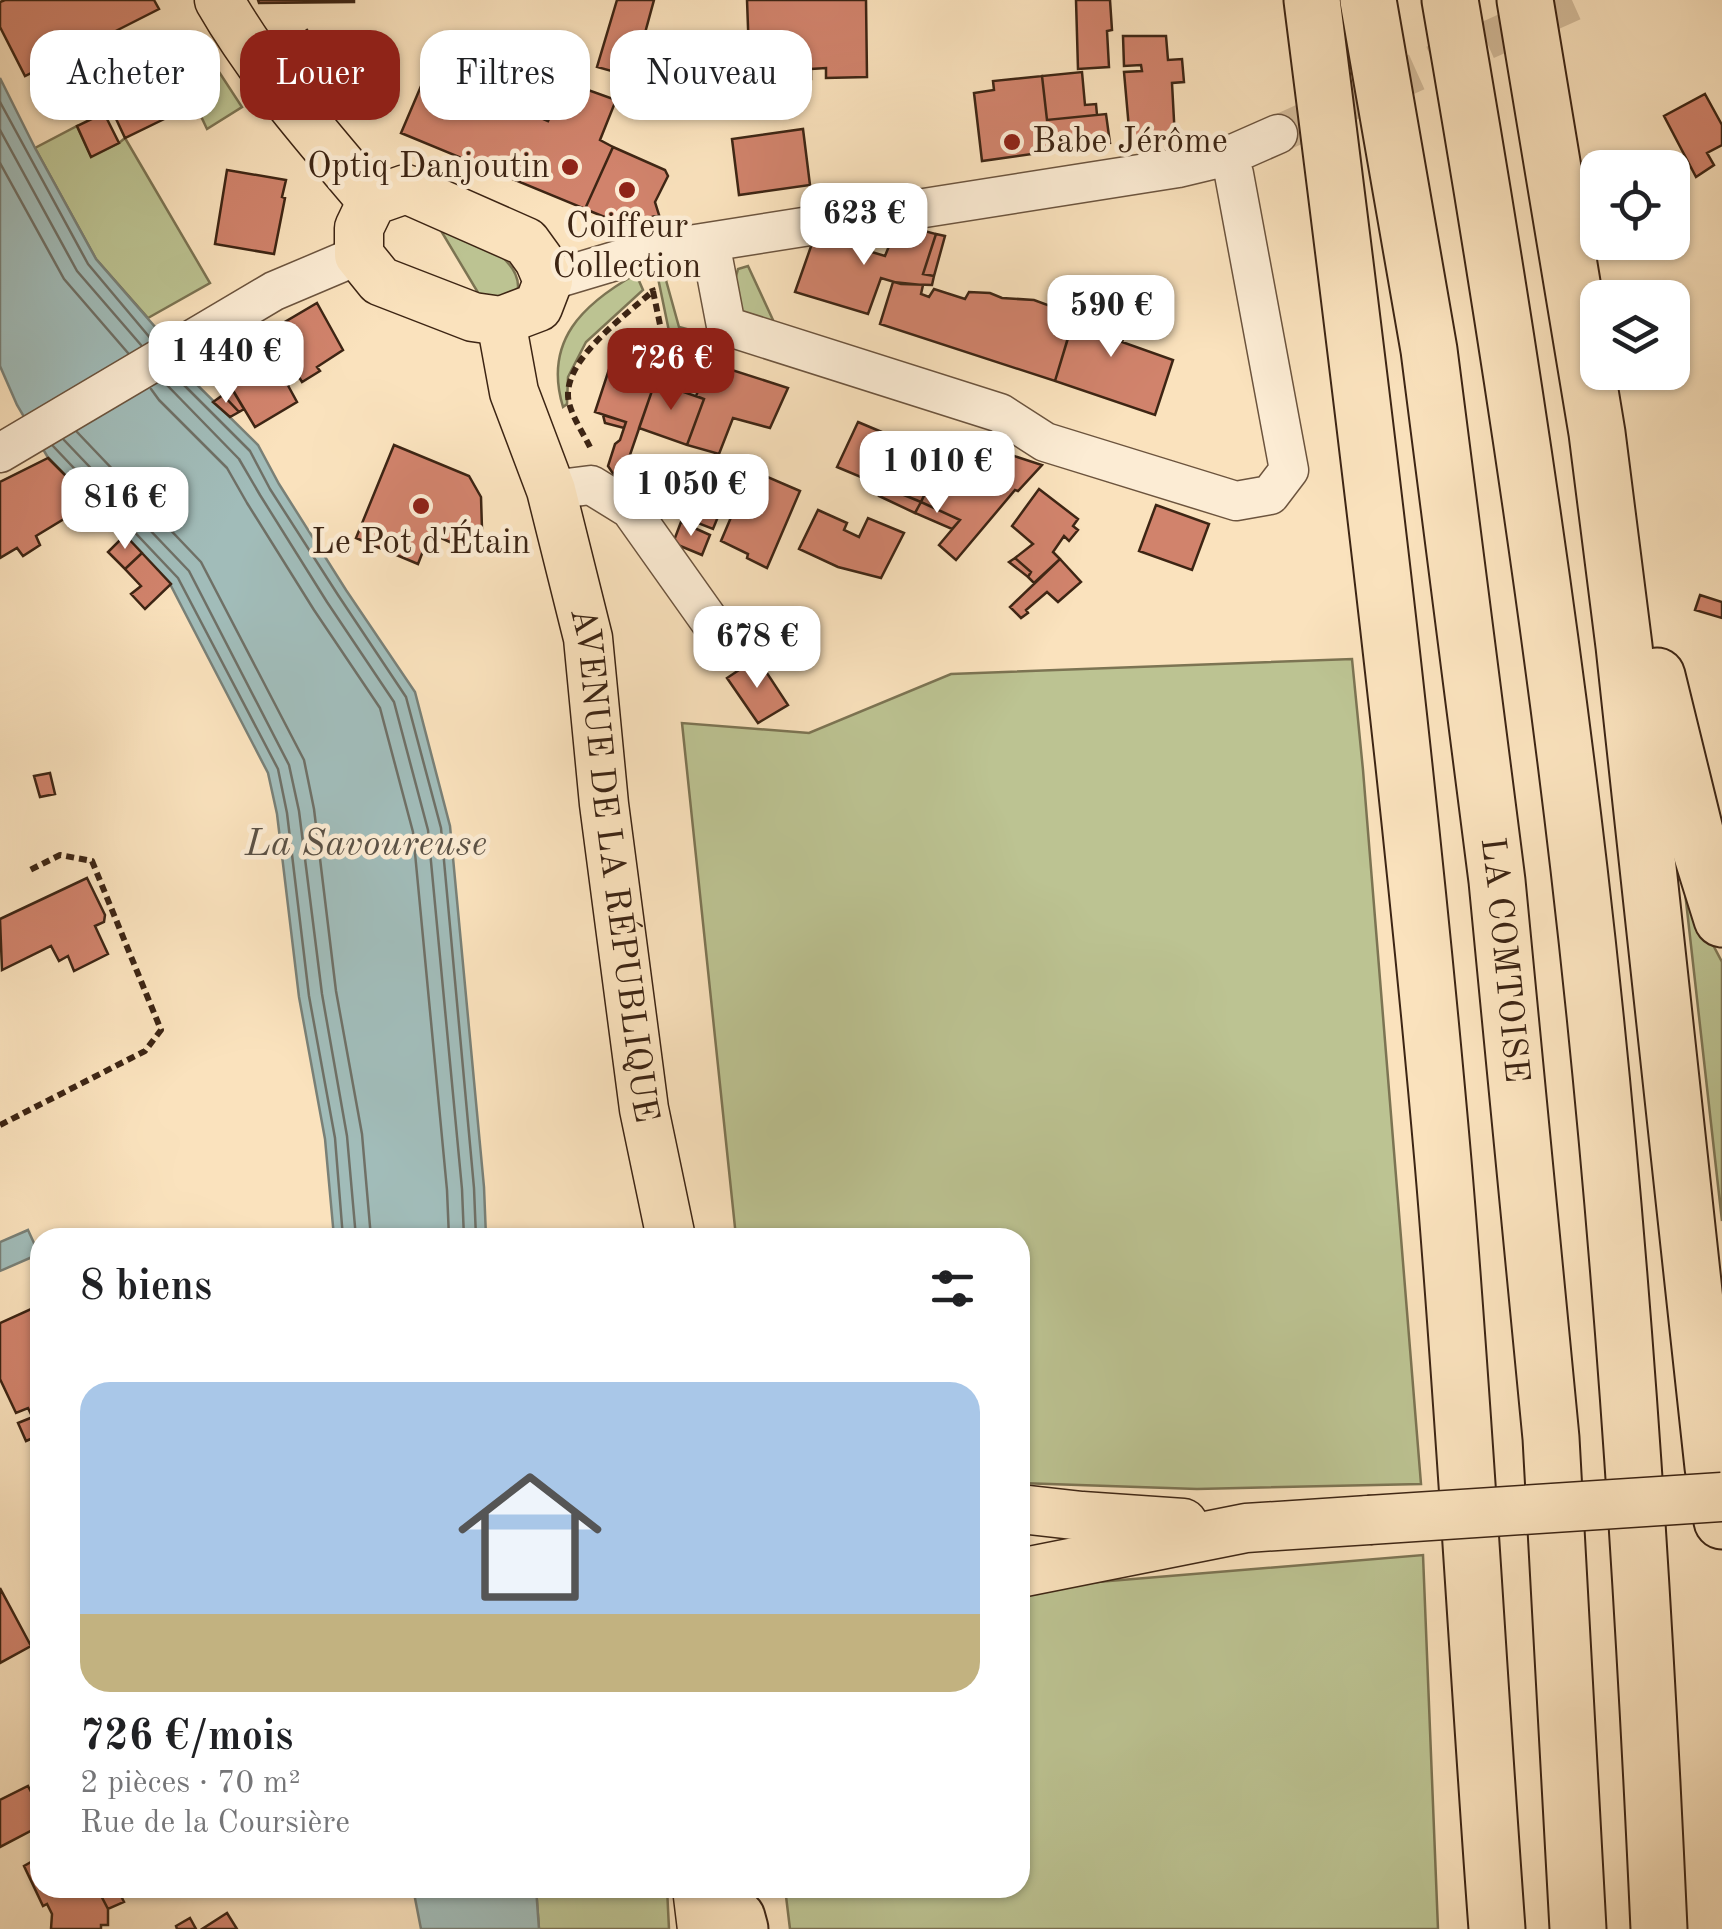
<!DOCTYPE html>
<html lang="fr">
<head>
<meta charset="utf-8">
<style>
	:root { --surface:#fff; --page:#f2f2f2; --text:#202124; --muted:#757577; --accent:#8f2418 }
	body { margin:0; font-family:"Old Standard TT",serif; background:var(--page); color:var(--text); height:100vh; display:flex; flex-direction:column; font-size:38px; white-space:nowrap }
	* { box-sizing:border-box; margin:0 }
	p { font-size:32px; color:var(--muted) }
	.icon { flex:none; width:55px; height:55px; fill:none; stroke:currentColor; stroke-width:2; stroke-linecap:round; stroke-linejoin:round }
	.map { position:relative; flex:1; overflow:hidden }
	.side { position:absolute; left:30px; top:1228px; width:1000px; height:670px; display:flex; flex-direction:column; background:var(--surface); border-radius:30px; box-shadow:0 2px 8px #0004 }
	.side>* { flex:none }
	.banner { position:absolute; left:30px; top:30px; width:1000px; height:90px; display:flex; gap:20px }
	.controls { position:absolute; left:1580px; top:150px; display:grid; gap:20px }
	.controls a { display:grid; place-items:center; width:110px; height:110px; border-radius:20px; background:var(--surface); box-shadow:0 2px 8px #0004; font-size:50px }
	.price { position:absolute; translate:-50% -85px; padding:0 22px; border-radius:20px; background:#fff; color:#222; font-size:32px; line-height:65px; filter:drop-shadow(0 2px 5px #0008) }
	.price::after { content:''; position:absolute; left:50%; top:60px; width:30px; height:22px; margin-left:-15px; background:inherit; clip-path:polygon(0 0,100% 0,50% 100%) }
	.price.current { background:var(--accent); color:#fff }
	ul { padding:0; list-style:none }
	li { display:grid; align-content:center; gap:20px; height:530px; padding:0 50px }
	li span { display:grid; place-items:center; height:310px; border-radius:30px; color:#555 }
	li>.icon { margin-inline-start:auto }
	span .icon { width:180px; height:180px; fill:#fffc; stroke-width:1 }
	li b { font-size:42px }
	h2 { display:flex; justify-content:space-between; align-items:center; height:120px; padding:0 50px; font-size:42px }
	.tag { padding:0 35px; border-radius:30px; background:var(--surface); box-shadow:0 2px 8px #0004; font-size:35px; line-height:90px }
	.tag.current { background:var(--accent); color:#fff }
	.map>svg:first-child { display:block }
	.green { fill:#bcc392; stroke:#7c7453; stroke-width:2.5 }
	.water { fill:#a1bcb9; stroke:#798077; stroke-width:2.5 }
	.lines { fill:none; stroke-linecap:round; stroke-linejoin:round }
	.shore { stroke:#6f7066; stroke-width:2.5 }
	.building { fill:#d1836c; stroke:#3d2514; stroke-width:2.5 }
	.minor-tunnel { stroke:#d4bc9b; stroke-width:38; stroke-dasharray:38 19; stroke-linecap:butt }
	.minor-casing { stroke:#6c543e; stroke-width:41 }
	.major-casing { stroke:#3d2514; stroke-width:51 }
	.highway-casing { stroke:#3d2514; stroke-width:59 }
	.path { stroke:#3d2514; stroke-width:6; stroke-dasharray:8 5; stroke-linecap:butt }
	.minor { stroke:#fcecd4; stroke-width:38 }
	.major { stroke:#fae2bd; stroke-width:48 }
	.highway { stroke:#fae2bd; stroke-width:55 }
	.major-bridge-casing { stroke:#3d2514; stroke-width:51; stroke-linecap:butt }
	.major-bridge { stroke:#fae2bd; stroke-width:48 }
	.poi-dot { fill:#8f2418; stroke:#fcecd4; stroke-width:4 }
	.labels { text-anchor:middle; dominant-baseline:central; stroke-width:9; stroke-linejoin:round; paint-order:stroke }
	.poi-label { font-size:35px; fill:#3d2514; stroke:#fcecd4 }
	.street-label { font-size:35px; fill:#3d2514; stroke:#fcecd4 }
	.water-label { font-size:38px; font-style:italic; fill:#5b5246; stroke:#fcecd4 }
</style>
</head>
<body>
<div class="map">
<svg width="1722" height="1929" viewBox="0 0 1722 1929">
	<rect width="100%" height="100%" fill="#fae2bd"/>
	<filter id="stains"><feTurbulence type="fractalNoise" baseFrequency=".002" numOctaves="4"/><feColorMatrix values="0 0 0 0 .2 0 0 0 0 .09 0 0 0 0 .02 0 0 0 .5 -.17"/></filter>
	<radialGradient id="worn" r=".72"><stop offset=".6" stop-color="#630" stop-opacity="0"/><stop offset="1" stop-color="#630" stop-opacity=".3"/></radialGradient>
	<path class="green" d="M206,52L242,107L207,129L181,74Z
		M77,126L91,156L119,143L125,138L210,283L148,318L96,259L35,148Z
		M434,219C460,233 520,253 518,288L500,302L480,296Z
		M748,266L779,333C771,330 761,328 754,324C735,313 731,288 738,269Z
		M664,273L679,327L709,335V345L670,336L658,278Z
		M636,274L643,290L586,342L568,377L567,404L563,407C543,341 583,304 636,274Z
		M1352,659L1363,770L1421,1484L1197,1489L1020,1483V1238L736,1237L682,723L809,733L951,674Z
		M1685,892L1722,962V1221Z
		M1423,1555L1438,1929H790L785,1888H1020V1599L1049,1586Z
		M536,1888H667L669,1929H539Z"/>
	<path class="water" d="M0,78L35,148L96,259L156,328L185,373L258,445L279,484L346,590L415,692L450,826L484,1187L486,1237H334L325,1139L299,997L277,814L268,773L170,584L47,456L17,405L0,366Z
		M28,1230L39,1254L0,1271V1242Z
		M413,1888H536L539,1929H421Z"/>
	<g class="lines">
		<path class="shore" d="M0,102L88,264L151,339
			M0,130L77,271L141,345
			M0,163L64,279L128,353
			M174,375L250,451L270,489L338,595L406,697L441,828L474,1188L476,1238
			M163,381L239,459L260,495L327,602L394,702L428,830L462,1189L464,1238
			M151,389L159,400L227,468L247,503L314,610L380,708L413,832L447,1190L449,1238
			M77,432L201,562L304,760L314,809L336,991L362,1134L371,1238
			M64,440L189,571L289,765L299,811L322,994L347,1136L356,1238
			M53,446L178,578L278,769L287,813L309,996L335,1138L343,1238"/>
	</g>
	<path class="building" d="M5,0H154L159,9L96,41L94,38L82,44L83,47L25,76L0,27V2Z
		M258,0H354V2L259,3Z
		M617,0H654L633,77L597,67Z
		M747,0H866L867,77L826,78V68L811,69V79L750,81Z
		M1076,0H1110L1112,30L1107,31L1109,67L1078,69Z
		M307,30L318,47L309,54L297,37Z
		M1123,36H1166L1168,60L1182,59L1184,82L1172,83L1175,139L1130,140L1124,72L1142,71L1141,65L1124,66Z
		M641,47L675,56L665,93L631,84Z
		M446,60L500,82L494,98L548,121L566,82L616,100L600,140L613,147L585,209L401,133L430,65Z
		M1082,72L1085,105L1096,104L1097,115L1047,120L1042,76Z
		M181,74L195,104L125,138L111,108Z
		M1042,76L1047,120L1106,114L1110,143L982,161L974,93L994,90L993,81Z
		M1705,94L1722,125V145L1707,153L1714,165L1696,177L1664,116Z
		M104,113L119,143L91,157L77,126Z
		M803,129L810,185L739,195L732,139Z
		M613,147L665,170L668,176L655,202L659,215L624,225L585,209Z
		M227,170L286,180L282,197L285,198L274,254L215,244Z
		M898,224L936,234L923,274L934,276L932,285L901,284L881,278L868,314L795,292L815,235L885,256Z
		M936,234L945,236L934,276L923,274Z
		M893,282L923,285L921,294L929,297L934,289L965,299L969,292L990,293L1002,298L1034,300L1050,306L1056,292L1081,294L1055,381L880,324Z
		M1080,299L1131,314L1122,342L1173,360L1155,415L1055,381Z
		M317,303L343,350L317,367L320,371L302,382L299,377L288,384L261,336Z
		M261,336L297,402L255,427L216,362Z
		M618,342L654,354L646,379L655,382L620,484L608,466L615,444L620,440L626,422L595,412Z
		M710,363L788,388L770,428L733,418L719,454L687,445L704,399L696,396Z
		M649,368L659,372L655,382L646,379Z
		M655,382L704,399L687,445L639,428Z
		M232,389L244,409L239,412L223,395Z
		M223,395L239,412L230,417L213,402Z
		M603,415L626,422L624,428L605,423Z
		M858,422L896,438L875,483L837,467Z
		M896,438L942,458L921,502L875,483Z
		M394,445L469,476L481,497L482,529L472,552L430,533L418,564L356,538Z
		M1011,455L1042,465L1018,491L1015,490L956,560L939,545L960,520L921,502L942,458L993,479Z
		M48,458L92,502L36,536L40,545L23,556L17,548L0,558V482Z
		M751,470L800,491L767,568L747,558L748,554L721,541Z
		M652,478L722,507L713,529L642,501Z
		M882,486L921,502L915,513L879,496Z
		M1039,489L1078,519L1073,526L1078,530L1069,541L1064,536L1053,552L1060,559L1034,583L1028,577L1031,572L1015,558L1033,544L1012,526Z
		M921,502L960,520L952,529L915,513Z
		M1156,505L1209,524L1192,570L1139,551Z
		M818,510L847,523L844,530L859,537L868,518L904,533L881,578L838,567L799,549Z
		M681,522L710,535L702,555L673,543Z
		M125,535L142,553L125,569L108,552Z
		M142,553L171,584L145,609L131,594L141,586L125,569Z
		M1015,558L1031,572L1028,577L1009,562Z
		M1060,559L1081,582L1058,602L1047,592L1026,610L1028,613L1021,618L1010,607Z
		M1700,595L1722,602V618L1695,610Z
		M757,658L788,705L758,723L727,678Z
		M50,773L55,794L40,797L34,776Z
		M87,878L105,915L104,922L95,926L108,954L74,971L68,956L59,961L51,946L2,970L0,919Z
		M40,1305V1433L28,1408L16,1413L0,1379V1323Z
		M33,1417L40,1435L26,1441L18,1423Z
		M0,1588L31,1646L0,1663Z
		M28,1786L40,1809V1826L0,1847V1800Z
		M40,1857V1888H97L108,1909V1925H101V1929H51L52,1914L47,1904L43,1906L24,1866Z
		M97,1888H117L124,1902L108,1909Z
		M227,1913L237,1929H202Z
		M190,1918L196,1929H177L176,1926Z"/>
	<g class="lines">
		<path class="minor-tunnel" d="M1278,134L1577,0"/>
		<g class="minor-casing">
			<path id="minor" d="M710,242L726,326L1000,413L1045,442L1236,501L1270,495L1289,470L1234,174L1228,156
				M548,281L645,252L1178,168L1228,156L1278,134
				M0,453L274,291L359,255
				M551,490L591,485L630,509L728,647"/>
		</g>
		<g class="major-casing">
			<g id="major">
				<path d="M219,0C261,73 317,136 372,201"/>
				<path d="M406,189L526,242L539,260L548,281L538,307L501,321L473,317L380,281L359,255V228L372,201Z"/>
				<path id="s1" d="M501,321L514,392L551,490L588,638L604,804L644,1109L671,1238"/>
				<path d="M1020,1509L1082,1516L1183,1523"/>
				<path d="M1020,1573L1246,1528L1369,1520"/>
				<path d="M697,1888L702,1929"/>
			</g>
		</g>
		<g class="highway-casing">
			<g id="highway">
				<path d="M1312,0C1361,386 1409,773 1443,1161C1465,1417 1478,1673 1497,1929"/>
				<path id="s2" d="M1368,0L1429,350L1497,881L1551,1438L1578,1929"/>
				<path d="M1450,0C1500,288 1545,578 1579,869C1620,1220 1643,1575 1659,1929"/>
				<path d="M1525,0L1597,433L1624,646L1713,1467L1722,1521"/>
				<path d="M1657,676L1697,839L1722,919"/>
				<path d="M737,1918L740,1929"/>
			</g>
		</g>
		<path class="path" d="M653,291L663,339L696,349
			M590,447C583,433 573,418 569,403C559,362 625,316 653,291L652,288
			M0,1125L145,1051L161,1030L92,861L60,855L28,871"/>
		<use href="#minor" class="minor"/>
		<use href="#major" class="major"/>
		<use href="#highway" class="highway"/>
		<g class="major-bridge-casing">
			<path id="major-bridge" d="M1369,1520L1722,1497"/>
		</g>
		<use href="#major-bridge" class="major-bridge"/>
	</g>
	<g class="poi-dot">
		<circle cx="1012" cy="142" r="10"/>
		<circle cx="570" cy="167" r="10"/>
		<circle cx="627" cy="190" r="10"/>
		<circle cx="421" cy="506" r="10"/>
	</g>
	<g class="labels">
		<g class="poi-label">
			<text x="1032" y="142" text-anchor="start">Babe Jérôme</text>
			<text x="550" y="167" text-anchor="end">Optiq Danjoutin</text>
			<text x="627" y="227">Coiffeur<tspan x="627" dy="40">Collection</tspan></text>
			<text x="421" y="543">Le Pot d'Étain</text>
		</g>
		<g class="street-label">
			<text stroke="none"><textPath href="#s1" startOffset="558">AVENUE DE LA RÉPUBLIQUE</textPath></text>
			<text stroke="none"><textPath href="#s2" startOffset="970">LA COMTOISE</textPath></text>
		</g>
		<g class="water-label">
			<text x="366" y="845">La Savoureuse</text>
		</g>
	</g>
	<rect width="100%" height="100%" filter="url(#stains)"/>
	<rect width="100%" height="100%" fill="url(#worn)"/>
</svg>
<div class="controls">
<a><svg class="icon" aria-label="locate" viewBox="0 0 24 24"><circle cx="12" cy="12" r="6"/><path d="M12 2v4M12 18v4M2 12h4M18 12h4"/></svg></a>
<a><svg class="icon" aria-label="layers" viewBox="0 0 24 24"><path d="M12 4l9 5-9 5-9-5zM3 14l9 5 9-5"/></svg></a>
</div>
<b class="price" style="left:864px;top:268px">623 €</b>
<b class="price" style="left:1111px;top:360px">590 €</b>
<b class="price" style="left:226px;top:406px">1 440 €</b>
<b class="price current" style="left:671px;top:413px">726 €</b>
<b class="price" style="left:937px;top:516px">1 010 €</b>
<b class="price" style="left:691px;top:539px">1 050 €</b>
<b class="price" style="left:125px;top:552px">816 €</b>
<b class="price" style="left:757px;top:691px">678 €</b>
<div class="banner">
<a class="tag">Acheter</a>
<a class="tag current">Louer</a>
<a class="tag">Filtres</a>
<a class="tag">Nouveau</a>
</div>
<section class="side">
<h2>8 biens<svg class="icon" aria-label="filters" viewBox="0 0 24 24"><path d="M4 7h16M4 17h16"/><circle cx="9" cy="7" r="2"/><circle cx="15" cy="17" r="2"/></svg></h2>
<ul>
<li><span style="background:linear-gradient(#a9c7e8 75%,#c2b280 0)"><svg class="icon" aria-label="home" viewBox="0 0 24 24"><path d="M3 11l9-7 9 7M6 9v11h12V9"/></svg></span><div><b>726 €/mois</b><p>2 pièces · 70 m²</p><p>Rue de la Coursière</p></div></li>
</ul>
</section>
</div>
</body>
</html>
